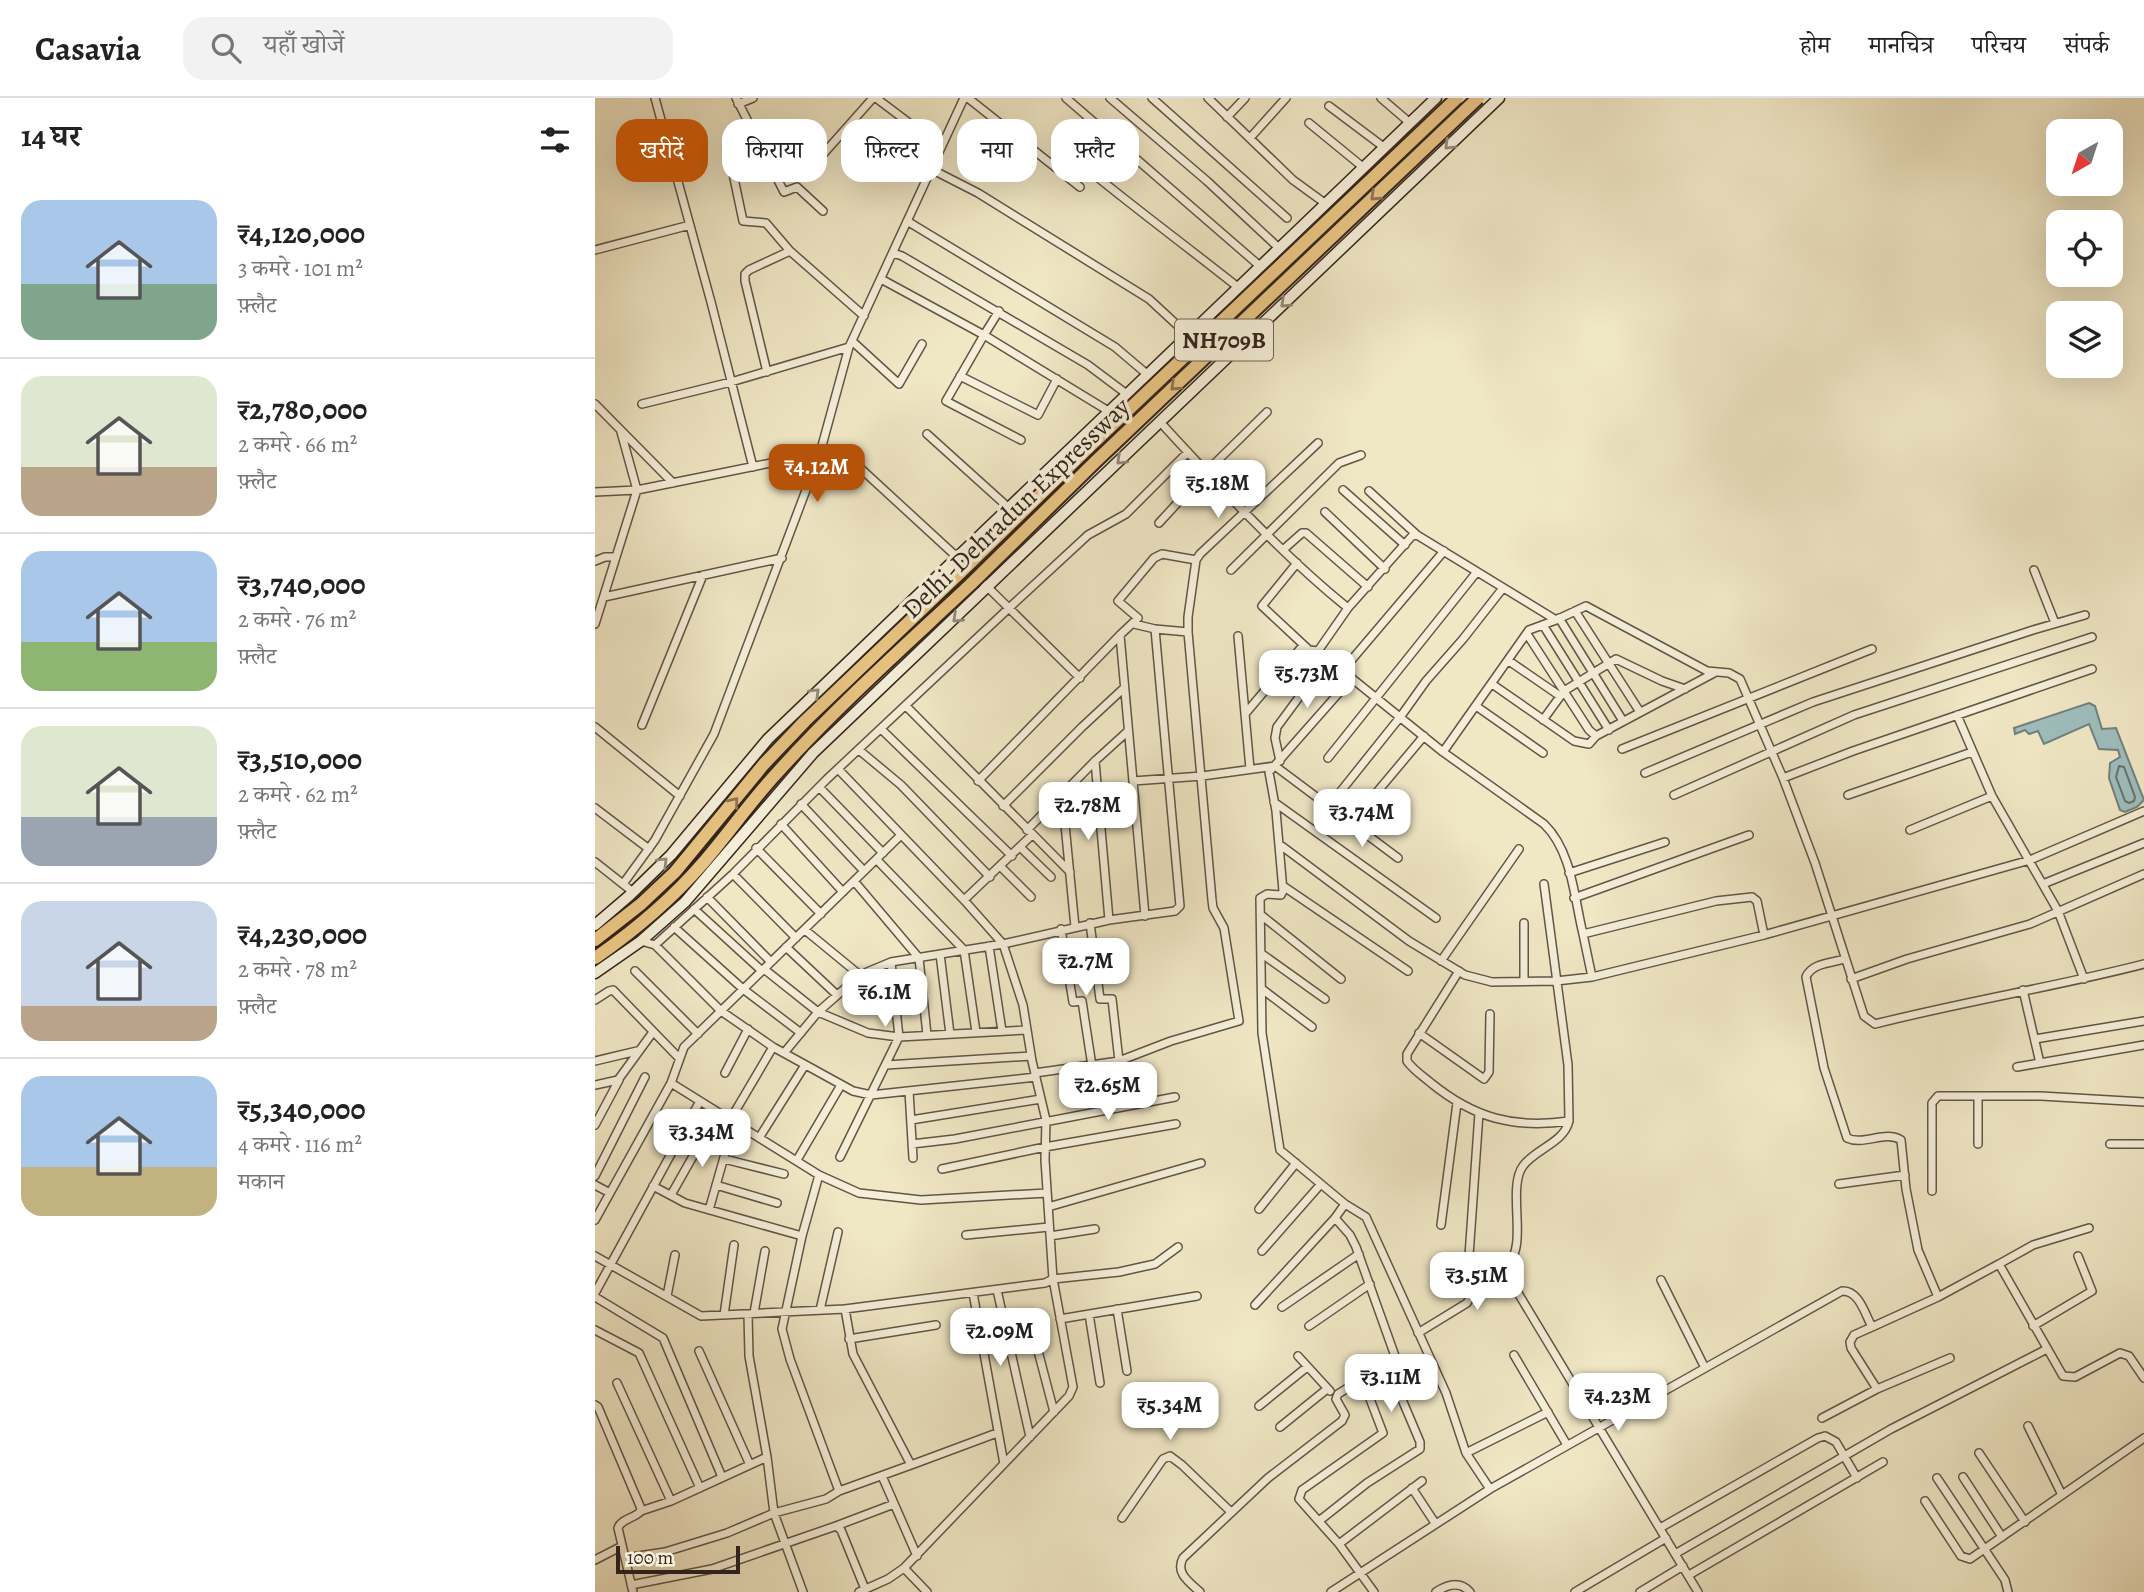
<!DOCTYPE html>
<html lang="hi">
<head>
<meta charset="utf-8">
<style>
	:root { --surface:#fff; --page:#f2f2f2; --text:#222; --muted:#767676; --line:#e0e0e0; --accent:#b45309 }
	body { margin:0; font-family:Alegreya,"Noto Serif Devanagari",serif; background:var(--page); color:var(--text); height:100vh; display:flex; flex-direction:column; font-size:26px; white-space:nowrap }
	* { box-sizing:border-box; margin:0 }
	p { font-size:23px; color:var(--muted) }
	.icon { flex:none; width:38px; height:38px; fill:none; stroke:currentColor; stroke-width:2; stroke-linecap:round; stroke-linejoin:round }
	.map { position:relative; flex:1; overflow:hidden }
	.side { display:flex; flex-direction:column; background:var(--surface); width:595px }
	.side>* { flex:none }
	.hud { position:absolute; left:21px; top:21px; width:665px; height:63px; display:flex; gap:14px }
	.needle { width:46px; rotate:219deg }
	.fabs { position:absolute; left:1451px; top:21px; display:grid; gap:14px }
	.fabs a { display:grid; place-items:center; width:77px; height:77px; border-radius:14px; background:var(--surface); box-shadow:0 7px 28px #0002; font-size:35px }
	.scale { position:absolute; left:21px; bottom:18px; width:124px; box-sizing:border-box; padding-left:7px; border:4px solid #33241c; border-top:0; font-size:19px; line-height:24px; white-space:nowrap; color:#33241c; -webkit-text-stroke:5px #f5efd9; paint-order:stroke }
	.price { position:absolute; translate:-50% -60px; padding:0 16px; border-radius:14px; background:#fff; color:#222; font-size:23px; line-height:46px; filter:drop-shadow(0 2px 4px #0008) }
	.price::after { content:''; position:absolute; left:50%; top:42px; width:21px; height:16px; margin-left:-10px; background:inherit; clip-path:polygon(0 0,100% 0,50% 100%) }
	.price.on { background:var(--accent); color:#fff }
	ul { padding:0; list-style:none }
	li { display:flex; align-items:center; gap:21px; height:175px; padding:0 21px }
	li+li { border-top:2px solid var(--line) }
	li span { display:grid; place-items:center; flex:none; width:196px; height:140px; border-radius:21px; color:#555 }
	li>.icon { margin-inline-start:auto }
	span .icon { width:84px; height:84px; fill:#fffc; stroke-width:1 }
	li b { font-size:30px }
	h2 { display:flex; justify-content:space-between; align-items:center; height:84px; padding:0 21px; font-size:30px }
	.chip { padding:0 24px; border-radius:21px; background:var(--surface); box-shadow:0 7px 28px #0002; font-size:24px; line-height:63px }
	.chip.on { background:var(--accent); color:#fff }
	header { display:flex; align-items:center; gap:42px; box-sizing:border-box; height:98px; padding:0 35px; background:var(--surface); border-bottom:2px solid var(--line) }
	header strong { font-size:33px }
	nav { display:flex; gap:38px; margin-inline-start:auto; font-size:24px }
	.search { width:490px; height:63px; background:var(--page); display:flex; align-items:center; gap:18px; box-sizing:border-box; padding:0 24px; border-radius:21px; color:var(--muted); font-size:26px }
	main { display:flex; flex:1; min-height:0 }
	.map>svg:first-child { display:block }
	.water { fill:#9ebebe; stroke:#73807d; stroke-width:2 }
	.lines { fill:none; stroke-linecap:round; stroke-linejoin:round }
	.shore { stroke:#68716d; stroke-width:2 }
	.street-casing { stroke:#625546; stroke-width:10 }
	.secondary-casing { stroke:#33241c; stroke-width:13 }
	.highway-casing { stroke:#33241c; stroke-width:16 }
	.street { stroke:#f5efd9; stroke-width:7 }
	.secondary { stroke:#f5efd9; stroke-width:10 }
	.highway { stroke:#e8c482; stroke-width:12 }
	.highway-bridge-casing { stroke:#33241c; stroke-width:16; stroke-linecap:butt }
	.highway-bridge { stroke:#e8c482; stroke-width:12 }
	.oneway { stroke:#948a7a }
	.oneway2 { stroke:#8e744f }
	.labels { text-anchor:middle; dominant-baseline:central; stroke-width:7; stroke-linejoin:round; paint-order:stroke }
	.shield { fill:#f5efd9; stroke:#6d6155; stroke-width:2 }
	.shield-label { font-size:24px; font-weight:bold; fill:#33241c }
	.street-label { font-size:26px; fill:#33241c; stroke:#f5efd9 }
</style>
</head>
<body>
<header>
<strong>Casavia</strong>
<div class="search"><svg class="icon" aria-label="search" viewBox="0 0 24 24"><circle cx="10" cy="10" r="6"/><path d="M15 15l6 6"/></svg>यहाँ खोजें</div>
<nav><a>होम</a><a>मानचित्र</a><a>परिचय</a><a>संपर्क</a></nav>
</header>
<main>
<section class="side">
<h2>14 घर<svg class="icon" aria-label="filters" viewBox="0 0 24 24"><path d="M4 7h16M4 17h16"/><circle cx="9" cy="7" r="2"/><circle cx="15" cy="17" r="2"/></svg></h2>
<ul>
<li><span style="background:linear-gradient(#a9c7e8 60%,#7fa58c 0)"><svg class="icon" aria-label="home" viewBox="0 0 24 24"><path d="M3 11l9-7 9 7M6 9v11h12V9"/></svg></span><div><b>₹4,120,000</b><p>3 कमरे · 101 m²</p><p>फ़्लैट</p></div></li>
<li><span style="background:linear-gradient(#dfe7d0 65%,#b9a48a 0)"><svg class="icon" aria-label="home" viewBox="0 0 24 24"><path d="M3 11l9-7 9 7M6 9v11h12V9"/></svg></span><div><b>₹2,780,000</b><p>2 कमरे · 66 m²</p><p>फ़्लैट</p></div></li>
<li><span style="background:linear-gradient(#a9c7e8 65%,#8fb573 0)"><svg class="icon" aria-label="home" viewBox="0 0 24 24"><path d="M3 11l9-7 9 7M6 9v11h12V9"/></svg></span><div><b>₹3,740,000</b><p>2 कमरे · 76 m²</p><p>फ़्लैट</p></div></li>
<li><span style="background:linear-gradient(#dfe7d0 65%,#9aa5b1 0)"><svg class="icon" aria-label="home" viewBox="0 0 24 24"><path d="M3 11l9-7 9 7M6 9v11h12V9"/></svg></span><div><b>₹3,510,000</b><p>2 कमरे · 62 m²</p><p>फ़्लैट</p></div></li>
<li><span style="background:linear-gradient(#c9d6e8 75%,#b9a48a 0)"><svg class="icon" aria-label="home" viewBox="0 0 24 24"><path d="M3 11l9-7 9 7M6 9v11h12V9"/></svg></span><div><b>₹4,230,000</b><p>2 कमरे · 78 m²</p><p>फ़्लैट</p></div></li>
<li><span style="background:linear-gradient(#a9c7e8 65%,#c2b280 0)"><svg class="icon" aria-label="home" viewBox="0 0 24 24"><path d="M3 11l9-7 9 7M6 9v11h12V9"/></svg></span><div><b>₹5,340,000</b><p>4 कमरे · 116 m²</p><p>मकान</p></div></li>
</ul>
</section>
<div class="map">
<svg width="1549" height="1494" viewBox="0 0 1549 1494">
	<rect width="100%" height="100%" fill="#f0e7c5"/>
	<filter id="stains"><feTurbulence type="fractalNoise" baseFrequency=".00286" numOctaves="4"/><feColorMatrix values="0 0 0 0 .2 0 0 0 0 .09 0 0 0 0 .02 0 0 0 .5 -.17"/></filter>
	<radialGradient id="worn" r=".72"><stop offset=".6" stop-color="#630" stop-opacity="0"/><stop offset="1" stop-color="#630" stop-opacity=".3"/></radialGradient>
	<path class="water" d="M1494,605L1500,608L1507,631L1521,630L1549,702L1542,709L1530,714L1525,712L1514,680L1515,665L1525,659L1523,652L1504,651L1494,626L1449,646L1443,633L1434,636L1430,632L1420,636L1419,630Z"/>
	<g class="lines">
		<path class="shore" d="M1524,668L1529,669L1540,699L1539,703L1534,705L1530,703L1521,679Z"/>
		<g class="street-casing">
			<path id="street" d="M60,0L116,204L158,369
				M141,0L189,94L202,89L228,113
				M281,0L346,49
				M373,0L485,89
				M471,0L666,169
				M515,0L612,83L685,151
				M557,0L692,120
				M613,0L698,82L731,106
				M786,0L815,25
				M143,6L158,0
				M734,8L790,50
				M632,19L650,0
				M714,25L769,70
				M655,40L691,0
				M132,47L148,123L171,125L195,153
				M223,62L278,0
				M336,71L383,95L554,201L594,238
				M496,74C545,114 595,151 644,190
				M312,123L520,249L553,277
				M0,152L95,127
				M298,155L307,158L493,267L533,297
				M286,181L389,237L351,303L426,342
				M404,213L389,237L515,314
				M257,243L304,286L327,246
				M172,274L150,183V176L154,172L195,153L269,218
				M365,278L443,317L462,281
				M0,306L78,385
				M47,306L136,284L254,249
				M565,324C623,387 687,457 753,510
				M332,336L414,410
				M748,392L810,447
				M774,393L822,437L961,522L991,508L1112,573L1134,575L1145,581L1188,680L1220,765L1269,918L1280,926C1370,903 1460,889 1549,866
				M0,394L42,392L225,355L263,368L363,460L485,580
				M730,414L790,471
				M564,425L611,374L672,314
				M689,451L707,435H711L773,489
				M0,463L10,459H21
				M702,465L667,508L712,550
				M636,472L744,365L766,357
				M1439,472L1460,525
				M9,499L187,460
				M980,513L1045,614
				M964,520L1028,623
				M0,526L42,392L26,334
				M539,526L560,531L593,534
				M948,527L1014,632
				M932,536L994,632L1001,638L1119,575
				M525,537L550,818
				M643,538L655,671
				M723,553L753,510L817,438L822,437
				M914,563L965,598
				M748,572L849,453
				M897,586L979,643L994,646L1001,638
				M311,608L475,774
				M881,608L948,655
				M650,616L705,551L723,553L848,654L949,726C977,753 979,799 988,836
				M1362,617L1397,698L1463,813L1489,881
				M948,622L969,593L1021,561L1067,583L1090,591
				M47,627L108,477
				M0,629L85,698
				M286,631L417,758
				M1027,651L1277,551
				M264,652L306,687L395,779
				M848,654L934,532L961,522
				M733,660L881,475
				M500,663L514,822
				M685,663L680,640L682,629L733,560
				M243,671L369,802L408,846L428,907L437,963L451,1022L450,1062L458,1181L478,1289L474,1298L309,1470L293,1481L264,1494
				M1050,675L1218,604L1438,532L1490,517
				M1188,680L1258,653L1497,571
				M383,683L525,537L543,520L523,503L559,460L567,456L601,462
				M538,683L607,678L680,668L803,760
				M224,689L288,755
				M467,696L480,829
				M1079,697L1259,617L1497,539
				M1253,697L1377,654
				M679,704L841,820
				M206,706L269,773
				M408,708L487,629L529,590
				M734,708L806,618L831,583L868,541L908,490
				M0,710L54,751
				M756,725L829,638
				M186,726L248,794
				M432,732L500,663L533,633
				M1315,732L1397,698
				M684,746L814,843L870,877L897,884L961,883L997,879L1169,837L1435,762L1549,713
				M425,749L456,779
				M161,750L226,816
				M282,762L369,852L381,934
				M0,764L38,794
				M406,769L436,799
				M974,775L1070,744
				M138,776L201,840
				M259,783L324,860L332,937
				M28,786L60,742L119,636L225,355L254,249L369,0
				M1448,786L1549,745
				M688,788L813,873
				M112,799L175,863
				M979,800L1154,737
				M369,802L437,737
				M99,811L167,873
				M666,817L746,881
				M495,825L505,901H517L524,963
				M929,825V883
				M79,829L148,891L206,935
				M466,831L478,904L487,903L497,968
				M210,832L266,878
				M46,843L60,847L126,913L178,949L258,993L276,997L441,979
				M60,847L138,776L232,681L414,510L493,437L531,416L593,354
				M394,848L407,933
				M191,849L242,897
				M345,856L355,936
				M667,856L730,901
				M1250,861C1236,865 1217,865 1211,879L1229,970L1252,1040C1269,1048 1290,1032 1306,1042L1311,1091L1323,1152L1343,1199
				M846,863L924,751
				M169,871L223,914L273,935L304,939L432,932
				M40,873L103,936
				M864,873L812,956V963C818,972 828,978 836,985C879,1020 919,1031 974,1023L973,967L949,786
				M997,879L988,836L1121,803L1157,799L1162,803L1169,837
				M1256,881L1312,861L1435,826L1549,776
				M667,891L717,929
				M1428,892L1445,965
				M0,902L14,893L18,892L84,960
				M824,935L889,981L894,974L895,916
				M1440,941L1549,923
				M189,955L223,914L255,886L272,874L296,864L408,846L514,822L580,813L585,808L560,531
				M0,963L42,953
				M291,967L436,958
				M1422,969L1549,947
				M130,975L153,931
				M440,975L524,963L576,943L644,923L629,830L618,810L617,802L593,534V519L601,462L605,456L723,345
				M76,985L224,1077L264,1095L326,1102L452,1095
				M0,987L23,982L58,934
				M314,993L318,1060
				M1383,998V1046
				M135,1022L178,949
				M316,1022L446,1001
				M974,1023C969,1045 940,1051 928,1068C915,1085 926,1128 921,1149C919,1161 912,1168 914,1180L1103,1494
				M0,1027L24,982
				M164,1040L210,967
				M317,1046L360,1041L580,999
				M1515,1046H1549
				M245,1059L304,939L296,864
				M129,1061L189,1076
				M202,1062L246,987
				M347,1071L450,1049L581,1026
				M224,1077L207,1138L187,1231L195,1261L244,1393
				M0,1078L50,979
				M1244,1086L1310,1077
				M0,1087L15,1095
				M121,1087L182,1105
				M58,1088L90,1105L207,1138
				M1337,1093V1005L1343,998H1446L1549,1004
				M76,1097L114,1030
				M750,1106L771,1119L851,1295L871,1355L895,1391
				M453,1109L606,1065
				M664,1111L701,1065
				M114,1112L139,1024
				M0,1122L76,985L89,949L305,738
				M846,1127L862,1005
				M371,1137L454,1129
				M455,1138L500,1131
				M667,1153L725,1087
				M0,1158L106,1218L250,1211L450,1185L458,1181L524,1174L560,1166L583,1149
				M1404,1166L1438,1147L1494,1130
				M1066,1182L1110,1270
				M402,1192L435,1339
				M0,1195L105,1003
				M378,1195L409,1366
				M72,1198L80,1157
				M0,1199L68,1240L127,1379
				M660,1207L740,1120
				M687,1209L764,1156
				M522,1211L532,1273
				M225,1212L243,1134
				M159,1215L170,1153
				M153,1216L154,1258L172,1359L179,1415L208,1494
				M494,1216L505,1285
				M129,1217L139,1147
				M465,1221L602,1198
				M714,1228L775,1186
				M1438,1228L1497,1193L1483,1158
				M1277,1229L1259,1237L1255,1244L1256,1250L1282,1291L1355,1260
				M0,1232L44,1255L105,1390
				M438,1234L459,1314
				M823,1235L872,1205L877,1195L874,1158L884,1015
				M254,1241L341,1227
				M104,1253L155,1367
				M919,1257L972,1347
				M703,1258L735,1293
				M767,1280L788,1335L707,1392L704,1401L744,1446L779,1494
				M22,1285L76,1403
				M0,1307L3,1309L45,1408L46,1413C40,1420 26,1421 23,1430L38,1494
				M664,1308L712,1269
				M1227,1320L1282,1291
				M1433,1328L1467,1397
				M685,1329L732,1291
				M871,1355L953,1314
				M1384,1355L1430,1424
				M316,1367L402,1335
				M287,1378L322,1458
				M1368,1379L1407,1439
				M1342,1380L1410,1482L1413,1494
				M817,1390L840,1425
				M1330,1403L1366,1458L1375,1461L1549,1340
				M46,1413L76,1403L172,1359
				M527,1420L568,1361L575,1358L587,1367L635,1413
				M724,1423L772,1385L825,1351V1344L792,1266
				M241,1428L299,1406
				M1065,1430L1223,1340L1230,1338L1241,1344L1262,1380
				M744,1446L827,1383
				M1080,1456L1296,1331L1452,1251
				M30,1460L70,1454L132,1435L179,1415L231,1401L244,1393L316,1367L258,1256L250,1211
				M0,1462L27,1448
				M309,1470L332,1494
				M1094,1477L1288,1364
				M36,1487L117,1471L241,1428L246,1432L270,1491
				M605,1494C594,1484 580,1475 588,1460L673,1380L747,1323L750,1317L741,1301L743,1296L796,1263L800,1258L761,1149L755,1137L740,1120L750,1106L685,1052L667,935L665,800L672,796L686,797L688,793L681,713L674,674L757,580
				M736,1494L895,1391L1247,1193C1264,1192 1270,1216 1277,1229L1343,1199L1404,1166L1468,1278L1480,1279L1525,1255L1534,1258L1549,1280
				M841,1494C853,1486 865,1483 875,1494
				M980,1494L1071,1440
				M1045,1494L1088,1468"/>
		</g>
		<g class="secondary-casing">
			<path id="secondary" d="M0,827L34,798L76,757L173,641L841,0
				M0,875L46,843L90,804L218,655L904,0"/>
		</g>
		<g class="highway-casing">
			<path id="highway" d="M0,842L46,806L80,774L169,666L210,623L366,474
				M0,860C39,833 76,802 108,765C133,736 156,703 182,675C242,608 311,547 377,485"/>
		</g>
		<use href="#street" class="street"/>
		<use href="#secondary" class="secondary"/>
		<use href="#highway" class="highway"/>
		<g class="highway-bridge-casing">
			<path id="highway-bridge" d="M366,474L490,353L862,0
				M377,485L500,364L883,0"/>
		</g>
		<use href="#highway-bridge" class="highway-bridge"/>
	</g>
	<defs><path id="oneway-chevron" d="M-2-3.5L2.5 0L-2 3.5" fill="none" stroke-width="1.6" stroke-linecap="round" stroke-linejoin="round" transform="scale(1.75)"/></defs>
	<g class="oneway">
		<use href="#oneway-chevron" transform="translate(854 47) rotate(136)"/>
		<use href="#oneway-chevron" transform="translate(690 205) rotate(137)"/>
		<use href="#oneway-chevron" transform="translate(526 362) rotate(136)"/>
		<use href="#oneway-chevron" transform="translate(362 520) rotate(137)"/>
		<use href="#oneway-chevron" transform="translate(220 595) rotate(-44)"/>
		<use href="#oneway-chevron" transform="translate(68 764) rotate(-45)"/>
	</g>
	<g class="oneway2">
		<use href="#oneway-chevron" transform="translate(780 98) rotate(137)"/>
		<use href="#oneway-chevron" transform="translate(580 288) rotate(137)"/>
		<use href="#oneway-chevron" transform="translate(139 704) rotate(-51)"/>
	</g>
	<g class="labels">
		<rect class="shield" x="580" y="221.5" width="98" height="41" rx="5"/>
		<g class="shield-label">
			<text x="629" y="242">NH709B</text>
		</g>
		<g class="street-label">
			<text transform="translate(421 410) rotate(-44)">Delhi-Dehradun Expressway</text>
		</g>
	</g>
	<rect width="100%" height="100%" filter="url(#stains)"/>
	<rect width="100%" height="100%" fill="url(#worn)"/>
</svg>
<div class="fabs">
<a><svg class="needle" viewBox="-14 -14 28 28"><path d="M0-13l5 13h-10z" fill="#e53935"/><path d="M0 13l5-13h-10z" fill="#767676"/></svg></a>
<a><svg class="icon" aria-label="locate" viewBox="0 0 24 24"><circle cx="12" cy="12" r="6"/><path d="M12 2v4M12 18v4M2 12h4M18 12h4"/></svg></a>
<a><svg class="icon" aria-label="layers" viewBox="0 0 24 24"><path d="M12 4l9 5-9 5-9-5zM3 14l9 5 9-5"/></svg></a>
</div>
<div class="scale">100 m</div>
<b class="price on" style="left:222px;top:406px">₹4.12M</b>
<b class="price" style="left:623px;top:422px">₹5.18M</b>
<b class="price" style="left:712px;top:612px">₹5.73M</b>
<b class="price" style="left:493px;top:744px">₹2.78M</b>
<b class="price" style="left:767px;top:751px">₹3.74M</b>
<b class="price" style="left:491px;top:900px">₹2.7M</b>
<b class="price" style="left:290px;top:931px">₹6.1M</b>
<b class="price" style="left:513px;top:1024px">₹2.65M</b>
<b class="price" style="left:107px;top:1071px">₹3.34M</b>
<b class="price" style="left:882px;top:1214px">₹3.51M</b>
<b class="price" style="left:405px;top:1270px">₹2.09M</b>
<b class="price" style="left:796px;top:1316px">₹3.11M</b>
<b class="price" style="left:1023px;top:1335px">₹4.23M</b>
<b class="price" style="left:575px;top:1344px">₹5.34M</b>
<div class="hud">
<a class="chip on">खरीदें</a>
<a class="chip">किराया</a>
<a class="chip">फ़िल्टर</a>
<a class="chip">नया</a>
<a class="chip">फ़्लैट</a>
</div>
</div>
</main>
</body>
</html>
